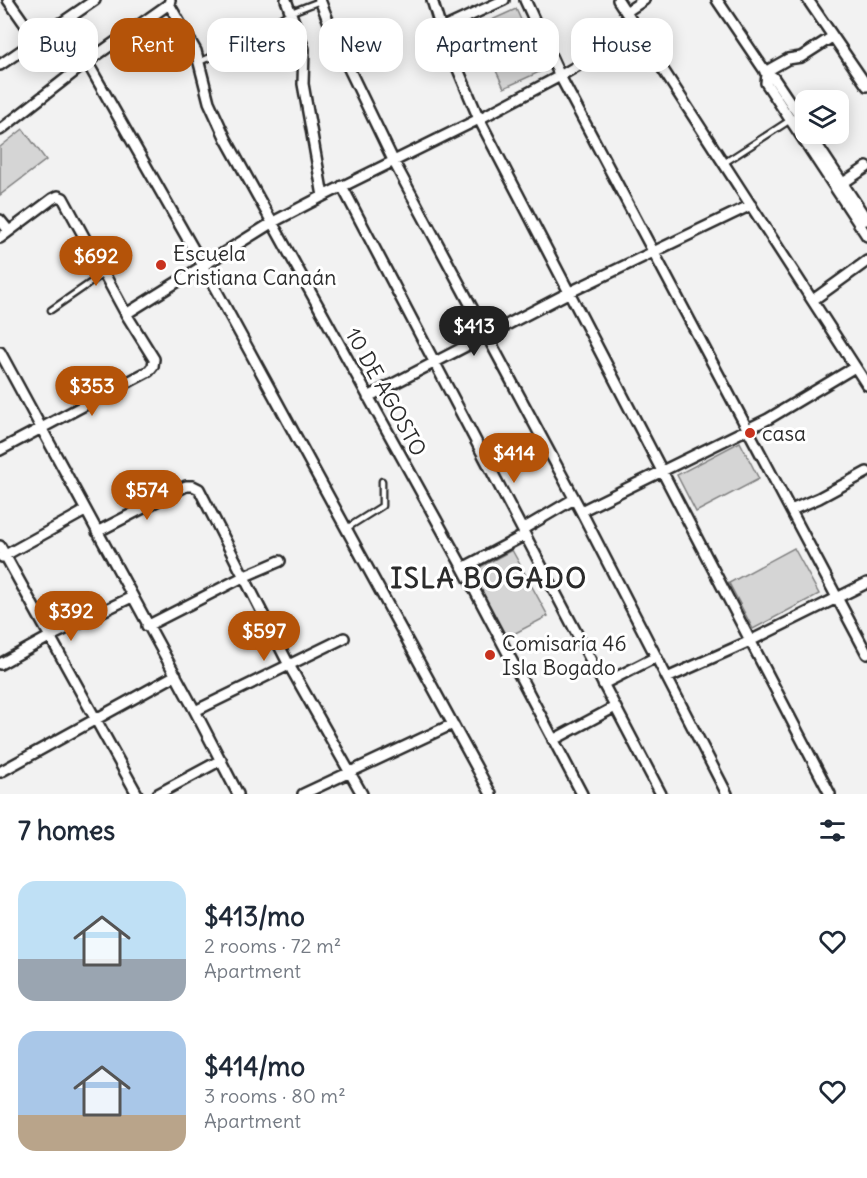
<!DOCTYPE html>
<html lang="en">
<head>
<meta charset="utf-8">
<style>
	:root { --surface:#fff; --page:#f2f2f3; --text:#1f2937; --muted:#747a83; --accent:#b45309 }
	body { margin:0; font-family:Delius,sans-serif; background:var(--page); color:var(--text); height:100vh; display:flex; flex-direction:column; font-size:22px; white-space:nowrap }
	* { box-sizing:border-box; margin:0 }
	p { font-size:20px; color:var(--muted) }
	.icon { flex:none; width:33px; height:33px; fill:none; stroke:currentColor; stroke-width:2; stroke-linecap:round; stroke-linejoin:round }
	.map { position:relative; height:794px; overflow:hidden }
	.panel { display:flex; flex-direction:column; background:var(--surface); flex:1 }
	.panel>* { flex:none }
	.banner { position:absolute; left:18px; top:18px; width:831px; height:54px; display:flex; gap:12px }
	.controls { position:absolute; left:795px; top:90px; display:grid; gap:12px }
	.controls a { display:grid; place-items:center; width:54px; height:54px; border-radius:12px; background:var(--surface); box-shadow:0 3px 15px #0003; font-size:30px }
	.price { position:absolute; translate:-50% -51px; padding:0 14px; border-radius:21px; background:var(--accent); color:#fff; font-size:20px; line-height:39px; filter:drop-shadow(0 2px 3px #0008) }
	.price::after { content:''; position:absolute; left:50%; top:36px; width:18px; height:14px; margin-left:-9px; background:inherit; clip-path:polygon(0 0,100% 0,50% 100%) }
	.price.on { background:#222; color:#fff }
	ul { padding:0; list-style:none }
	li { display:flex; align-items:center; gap:18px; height:150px; padding:0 18px }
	li span { display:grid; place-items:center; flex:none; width:168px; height:120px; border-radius:18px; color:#555 }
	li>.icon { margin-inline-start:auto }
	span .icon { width:72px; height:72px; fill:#fffc; stroke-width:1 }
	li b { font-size:26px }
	h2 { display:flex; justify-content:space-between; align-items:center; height:72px; padding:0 18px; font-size:26px }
	.tag { padding:0 21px; border-radius:18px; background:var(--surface); box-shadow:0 3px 15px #0003; font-size:21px; line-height:54px }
	.tag.on { background:var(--accent); color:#fff }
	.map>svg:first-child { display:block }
	.green { fill:#d5d5d5; stroke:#808080; stroke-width:1.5 }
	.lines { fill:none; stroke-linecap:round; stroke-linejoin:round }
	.lane-casing { stroke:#2b2b2b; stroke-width:9 }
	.street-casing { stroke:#2b2b2b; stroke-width:14 }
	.lane { stroke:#fff; stroke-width:4.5 }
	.street { stroke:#fff; stroke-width:9 }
	.poi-dot { fill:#c8321e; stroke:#fff; stroke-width:2 }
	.labels { text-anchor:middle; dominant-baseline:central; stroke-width:6; stroke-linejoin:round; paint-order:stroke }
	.poi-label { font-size:21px; fill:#2b2b2b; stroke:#fff; text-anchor:start }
	.street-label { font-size:21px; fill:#2b2b2b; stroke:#fff }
	.district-label { font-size:27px; font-weight:bold; letter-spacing:1.5px; fill:#2b2b2b; stroke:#fff }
</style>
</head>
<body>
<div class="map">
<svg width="867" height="794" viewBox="0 0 867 794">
	<rect width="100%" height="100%" fill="#f2f2f2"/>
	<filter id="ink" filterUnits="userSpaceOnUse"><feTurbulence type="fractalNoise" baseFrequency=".0167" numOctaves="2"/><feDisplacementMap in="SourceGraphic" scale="12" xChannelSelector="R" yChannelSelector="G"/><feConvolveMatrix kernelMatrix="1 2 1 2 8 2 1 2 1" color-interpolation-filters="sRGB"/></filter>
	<g filter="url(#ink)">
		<path class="green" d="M516,9L544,70L504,88L476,27Z
			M23,129L46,160L0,195V147Z
			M740,442L759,479L696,512L677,475Z
			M794,548L819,594L753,629L729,583Z
			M512,550L548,616L506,638L471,572Z"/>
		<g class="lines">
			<g class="lane-casing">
				<path id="lane" d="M199,62L236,46L289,13L320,1
					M724,163L798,115
					M51,310L103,274
					M347,528L382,506V481"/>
			</g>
			<g class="street-casing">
				<path id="street" d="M8,0L36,40
					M286,0L304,49L303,84L323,196
					M320,0L339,48L394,162L581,511L727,794
					M432,0L441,29L479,119L830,794
					M525,0L560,76L867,654
					M618,0L867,385
					M717,0L767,74L773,77L806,126
					M808,0L867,86
					M169,4L196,51L209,102L226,139L463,568L582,794
					M626,12L644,0
					M60,23L87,62L203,266L491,794
					M441,29L504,0
					M0,65L95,0
					M765,72L788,59L801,57L832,37
					M767,74L766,83L867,236
					M0,130L87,62L169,4L170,0
					M810,134L867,220
					M840,185L867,167
					M342,186L661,794
					M0,220L9,231
					M0,238L52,199L58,196L63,198L126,314L154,359L153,366L149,371L0,450
					M813,300L867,261
					M126,314L273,222L323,196L479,119L560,76L638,30
					M0,352L195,711L238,794
					M368,397L568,293L751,205
					M791,510L819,498L867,472
					M581,511L768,419L855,367
					M523,529L574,499
					M97,532L186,486H193L199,489L289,665L362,794
					M0,546L137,794
					M2,557L85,511
					M463,568L525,535
					M147,626L245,576L280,561
					M0,664L49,637L132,597
					M667,678L750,641L867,583
					M603,684L656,657
					M195,711L344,638
					M553,740L615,707
					M0,772L176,675
					M158,794L221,760
					M303,794L453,724"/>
			</g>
			<use href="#lane" class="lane"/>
			<use href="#street" class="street"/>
		</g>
	</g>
	<g class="poi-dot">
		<circle cx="161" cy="265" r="6"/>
		<circle cx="750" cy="433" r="6"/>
		<circle cx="490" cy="655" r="6"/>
	</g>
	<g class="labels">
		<g class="poi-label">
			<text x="173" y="253">Escuela<tspan x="173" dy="24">Cristiana Canaán</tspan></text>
			<text x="762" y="433">casa</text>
			<text x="502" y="643">Comisaría 46<tspan x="502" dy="24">Isla Bogado</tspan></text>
		</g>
		<g class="street-label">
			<text transform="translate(386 392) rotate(61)">10 DE AGOSTO</text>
		</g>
		<g class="district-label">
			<text x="489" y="578">ISLA BOGADO</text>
		</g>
	</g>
</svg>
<div class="controls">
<a><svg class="icon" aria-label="layers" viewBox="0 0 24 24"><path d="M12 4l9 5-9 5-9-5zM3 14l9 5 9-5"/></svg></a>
</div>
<b class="price" style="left:96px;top:287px">$692</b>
<b class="price on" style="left:474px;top:357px">$413</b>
<b class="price" style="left:92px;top:417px">$353</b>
<b class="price" style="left:514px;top:484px">$414</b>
<b class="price" style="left:147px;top:521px">$574</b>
<b class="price" style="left:71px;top:642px">$392</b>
<b class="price" style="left:264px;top:662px">$597</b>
<div class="banner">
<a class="tag">Buy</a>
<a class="tag on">Rent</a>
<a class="tag">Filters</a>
<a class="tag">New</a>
<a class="tag">Apartment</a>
<a class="tag">House</a>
</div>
</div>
<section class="panel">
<h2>7 homes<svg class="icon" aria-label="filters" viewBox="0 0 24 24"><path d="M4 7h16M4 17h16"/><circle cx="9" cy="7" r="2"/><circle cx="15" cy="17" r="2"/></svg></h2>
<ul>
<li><span style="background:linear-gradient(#bfe0f5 65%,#9aa5b1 0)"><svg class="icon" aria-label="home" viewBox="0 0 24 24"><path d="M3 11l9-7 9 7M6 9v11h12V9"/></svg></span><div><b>$413/mo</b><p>2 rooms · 72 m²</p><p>Apartment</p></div><svg class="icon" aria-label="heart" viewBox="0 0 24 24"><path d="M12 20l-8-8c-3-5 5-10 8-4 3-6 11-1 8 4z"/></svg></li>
<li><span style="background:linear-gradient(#a9c7e8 70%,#b9a48a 0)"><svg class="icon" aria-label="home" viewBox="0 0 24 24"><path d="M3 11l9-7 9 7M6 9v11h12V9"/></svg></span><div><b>$414/mo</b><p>3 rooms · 80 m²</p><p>Apartment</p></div><svg class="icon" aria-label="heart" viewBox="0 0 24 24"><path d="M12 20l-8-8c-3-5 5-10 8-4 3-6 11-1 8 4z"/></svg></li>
</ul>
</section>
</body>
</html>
